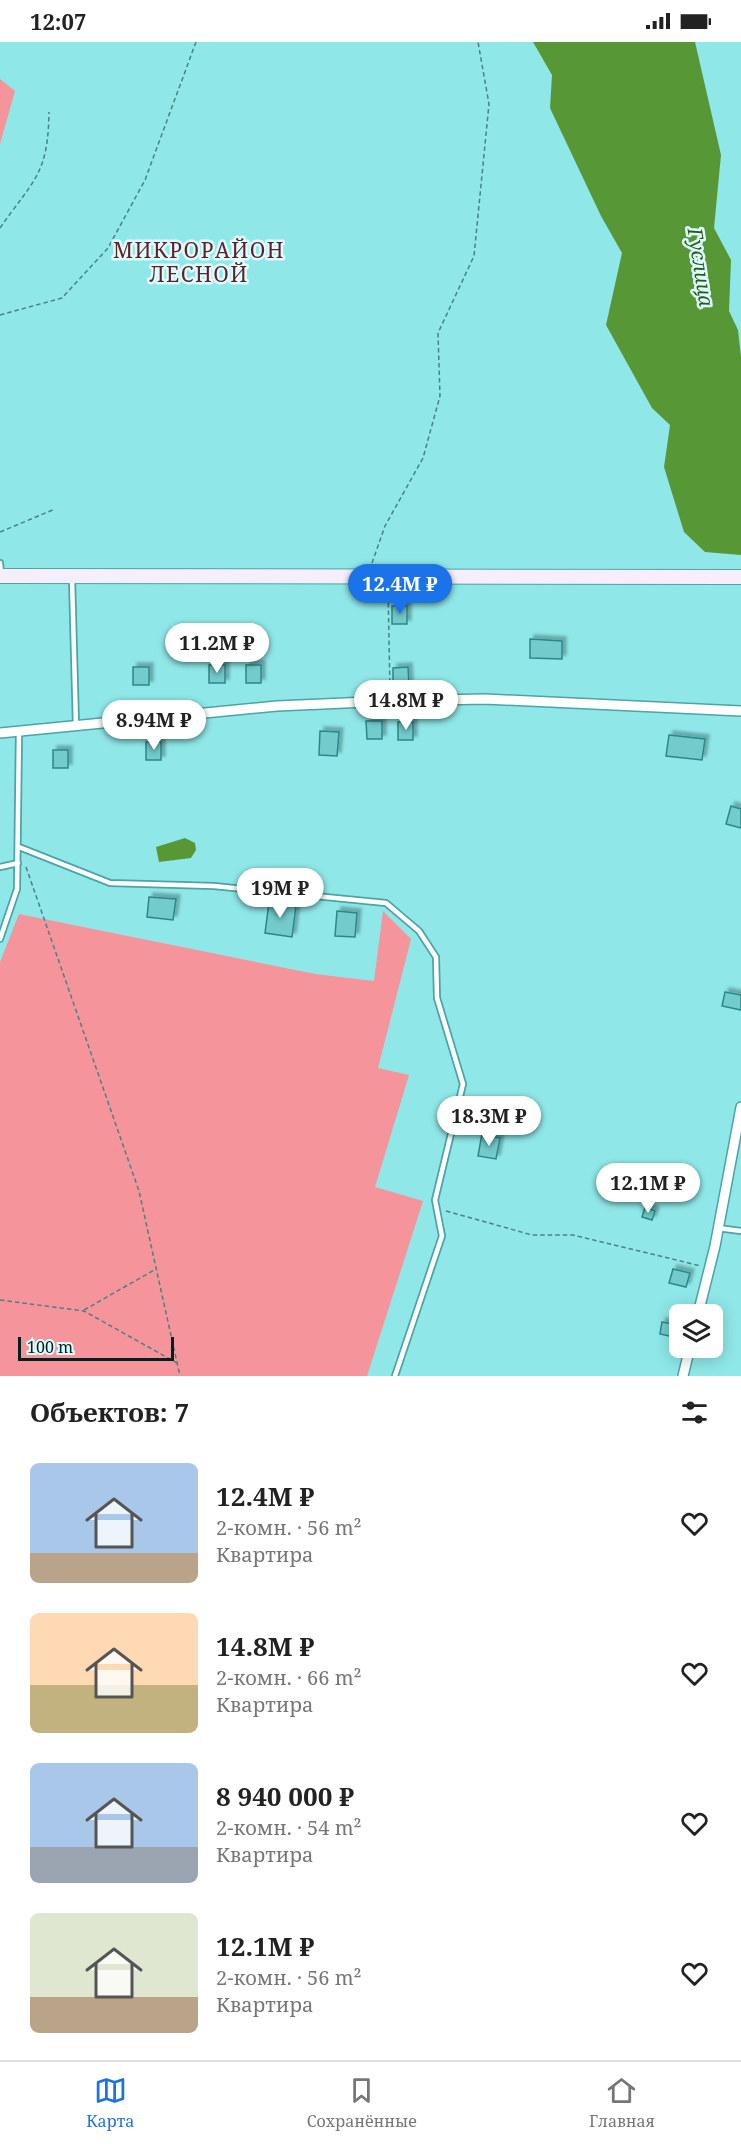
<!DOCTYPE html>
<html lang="ru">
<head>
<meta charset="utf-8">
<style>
	:root { --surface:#fff; --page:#f6f6f6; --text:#222; --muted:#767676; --line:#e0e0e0; --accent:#1a73e8 }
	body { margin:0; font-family:"Noto Serif",serif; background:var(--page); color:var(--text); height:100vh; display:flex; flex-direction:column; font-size:22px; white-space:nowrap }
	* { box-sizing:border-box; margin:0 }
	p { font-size:20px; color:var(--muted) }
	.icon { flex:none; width:33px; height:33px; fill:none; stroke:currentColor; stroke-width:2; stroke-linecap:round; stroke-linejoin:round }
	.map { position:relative; height:1334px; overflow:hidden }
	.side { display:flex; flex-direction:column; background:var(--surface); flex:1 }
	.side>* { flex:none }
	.fabs { position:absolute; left:669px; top:1262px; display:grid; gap:12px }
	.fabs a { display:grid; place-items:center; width:54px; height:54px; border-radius:9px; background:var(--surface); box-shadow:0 3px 15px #0003; font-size:30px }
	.scale { position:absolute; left:18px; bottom:15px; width:156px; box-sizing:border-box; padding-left:6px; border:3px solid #031f1f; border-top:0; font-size:16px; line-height:21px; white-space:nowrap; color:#031f1f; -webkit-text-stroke:4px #ddfefe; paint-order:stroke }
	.price { position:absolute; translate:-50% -51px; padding:0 14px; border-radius:21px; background:#fff; color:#222; font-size:20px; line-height:39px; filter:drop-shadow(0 2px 3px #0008) }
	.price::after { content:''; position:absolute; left:50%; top:36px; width:18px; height:14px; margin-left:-9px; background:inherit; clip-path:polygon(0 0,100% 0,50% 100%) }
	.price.active { background:var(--accent); color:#fff }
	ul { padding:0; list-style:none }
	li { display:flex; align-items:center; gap:18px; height:150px; padding:0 30px }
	li span { display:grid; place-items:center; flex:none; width:168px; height:120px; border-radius:9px; color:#555 }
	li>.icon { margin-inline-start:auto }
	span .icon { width:72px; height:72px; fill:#fffc; stroke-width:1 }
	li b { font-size:26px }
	h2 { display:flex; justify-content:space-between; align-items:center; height:72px; padding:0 30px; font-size:26px }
	.status { display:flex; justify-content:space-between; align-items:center; height:42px; padding:0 30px; background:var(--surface); direction:ltr }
	.status svg { height:16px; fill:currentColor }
	.tabs { display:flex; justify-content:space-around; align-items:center; height:84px; border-top:2px solid var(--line); background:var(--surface); font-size:16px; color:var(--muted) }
	.tabs a { display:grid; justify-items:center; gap:3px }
	.tabs .active { color:var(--accent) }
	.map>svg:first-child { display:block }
	.green { fill:#f5949a }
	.water { fill:#579735 }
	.building { fill:#73cbcb; stroke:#2b8889; stroke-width:1.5; filter:url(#shadow) }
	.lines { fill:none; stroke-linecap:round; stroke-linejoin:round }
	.service-casing { stroke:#4ba4a5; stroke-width:8 }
	.minor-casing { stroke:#4ba4a5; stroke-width:12 }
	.secondary-casing { stroke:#4ba4a5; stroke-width:16 }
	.path { stroke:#498283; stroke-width:1.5; stroke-dasharray:4.5 3; stroke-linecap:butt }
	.service { stroke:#fff; stroke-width:4.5 }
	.minor { stroke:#fff; stroke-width:9 }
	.secondary { stroke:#f7eefb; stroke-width:14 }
	.labels { text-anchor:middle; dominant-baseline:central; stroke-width:5; stroke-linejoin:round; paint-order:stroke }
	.water-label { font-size:20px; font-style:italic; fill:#2e5816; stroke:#ddfefe }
	.quarter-label { font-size:21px; letter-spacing:1.5px; fill:#641f28; stroke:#ddfefe }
</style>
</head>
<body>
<div class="status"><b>12:07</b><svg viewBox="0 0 49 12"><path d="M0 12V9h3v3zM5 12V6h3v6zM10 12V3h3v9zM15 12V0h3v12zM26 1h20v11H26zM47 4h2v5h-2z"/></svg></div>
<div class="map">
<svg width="741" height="1334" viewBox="0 0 741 1334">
	<defs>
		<filter id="shadow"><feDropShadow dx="4" dy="-4" stdDeviation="1.5" flood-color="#0004"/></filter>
	</defs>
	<rect width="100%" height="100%" fill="#8fe7e8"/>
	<path class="green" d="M0,37L15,49L0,102Z
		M383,869L411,897L378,1026L409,1033L375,1145L423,1159L367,1334H0V920L19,872L315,932L374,939Z"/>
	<path class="water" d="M533,0H695L721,113L714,186L731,218L729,269L738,288L741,315V513L705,510L684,490L664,425L670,383L652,366L606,283L622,211L601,174L550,66L552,33Z
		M185,796L195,801L196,808L191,816L159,820L156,805Z"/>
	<path class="building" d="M392,564H407V582H392Z
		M530,597L562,599V617L530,616Z
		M209,623H225V641H209Z
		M246,623H261V641H246Z
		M133,625H149V643H133Z
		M408,625L409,643L393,644V626Z
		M366,679H382V697H367Z
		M398,680H413V698H398Z
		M320,689L339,690L337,714L319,713Z
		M669,693L705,697L702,718L666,714Z
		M146,700H161V718H146Z
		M53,708H68V726H53Z
		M731,764L741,767V786L726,782Z
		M149,855L176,857L173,878L147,875Z
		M269,860L296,864L292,895L265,891Z
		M337,869L357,871L355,895L335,894Z
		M725,950L741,953V968L722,964Z
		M482,1092L500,1096L496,1117L478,1114Z
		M645,1165L655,1169L652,1178L642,1175Z
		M673,1227L690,1231L686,1245L669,1241Z
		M662,1280L677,1283L674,1295L660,1292Z"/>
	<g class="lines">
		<g class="service-casing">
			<path id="service" d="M0,521L1,533
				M72,537L76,684
				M19,805L110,841L214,844L386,861L419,889L436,915L437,956L463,1042L435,1158L442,1194L395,1334
				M0,825L18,821
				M0,897L17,847L19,690
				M718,1186L741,1189"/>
		</g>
		<g class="minor-casing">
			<path id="minor" d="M0,691L277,664L390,659L485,657L741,669
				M698,1272L715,1204L741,1065
				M683,1334L690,1305"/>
		</g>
		<g class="secondary-casing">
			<path id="secondary" d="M0,534L741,535"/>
		</g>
		<path class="path" d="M0,186C34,137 48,133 49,70
			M0,273L62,256L108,206L145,138L196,0
			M0,490L55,467
			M372,521L385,484L423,416L440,354L438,291L474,214L489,62L478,0
			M388,546L390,649
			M26,825L139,1149L180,1334
			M446,1169L532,1193H573L701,1224
			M0,1258L84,1269L177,1321
			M84,1268L156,1227"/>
		<use href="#service" class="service"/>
		<use href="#minor" class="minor"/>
		<use href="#secondary" class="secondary"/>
	</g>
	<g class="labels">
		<g class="water-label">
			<text transform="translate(701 225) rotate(81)">Гуслица</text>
		</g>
		<g class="quarter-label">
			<text x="199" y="208">МИКРОРАЙОН<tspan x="199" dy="24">ЛЕСНОЙ</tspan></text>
		</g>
	</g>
</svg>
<div class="fabs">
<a><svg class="icon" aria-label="layers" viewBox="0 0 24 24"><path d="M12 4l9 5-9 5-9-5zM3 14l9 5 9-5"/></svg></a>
</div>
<div class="scale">100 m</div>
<b class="price active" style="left:400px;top:573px">12.4M ₽</b>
<b class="price" style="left:217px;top:632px">11.2M ₽</b>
<b class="price" style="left:406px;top:689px">14.8M ₽</b>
<b class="price" style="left:154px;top:709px">8.94M ₽</b>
<b class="price" style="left:280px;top:877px">19M ₽</b>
<b class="price" style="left:489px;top:1105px">18.3M ₽</b>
<b class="price" style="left:648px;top:1172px">12.1M ₽</b>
</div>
<section class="side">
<h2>Объектов: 7<svg class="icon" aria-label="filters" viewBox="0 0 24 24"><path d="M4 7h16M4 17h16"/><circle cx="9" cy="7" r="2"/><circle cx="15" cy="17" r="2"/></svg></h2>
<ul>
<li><span style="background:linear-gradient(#a9c7e8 75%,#b9a48a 0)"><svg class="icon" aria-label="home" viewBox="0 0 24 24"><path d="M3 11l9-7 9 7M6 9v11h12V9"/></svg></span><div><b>12.4M ₽</b><p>2-комн. · 56 m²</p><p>Квартира</p></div><svg class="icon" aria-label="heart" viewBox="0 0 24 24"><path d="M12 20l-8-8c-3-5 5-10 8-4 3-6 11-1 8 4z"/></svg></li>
<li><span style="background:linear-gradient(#ffd9b3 60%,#c2b280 0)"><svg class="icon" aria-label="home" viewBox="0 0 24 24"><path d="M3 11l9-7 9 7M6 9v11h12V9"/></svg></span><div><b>14.8M ₽</b><p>2-комн. · 66 m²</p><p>Квартира</p></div><svg class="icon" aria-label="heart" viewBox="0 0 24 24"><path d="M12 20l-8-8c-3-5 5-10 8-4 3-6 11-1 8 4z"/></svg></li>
<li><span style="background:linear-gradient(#a9c7e8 70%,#9aa5b1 0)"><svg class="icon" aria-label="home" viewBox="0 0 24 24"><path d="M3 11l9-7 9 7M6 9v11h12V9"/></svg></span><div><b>8 940 000 ₽</b><p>2-комн. · 54 m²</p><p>Квартира</p></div><svg class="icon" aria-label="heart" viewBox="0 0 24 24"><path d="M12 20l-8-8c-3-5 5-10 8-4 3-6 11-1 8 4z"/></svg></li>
<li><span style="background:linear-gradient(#dfe7d0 70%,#b9a48a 0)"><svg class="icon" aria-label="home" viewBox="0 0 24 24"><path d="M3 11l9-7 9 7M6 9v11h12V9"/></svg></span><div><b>12.1M ₽</b><p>2-комн. · 56 m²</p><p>Квартира</p></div><svg class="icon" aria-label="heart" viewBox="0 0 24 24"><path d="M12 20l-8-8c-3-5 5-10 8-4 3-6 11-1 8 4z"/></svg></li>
</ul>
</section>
<nav class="tabs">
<a class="active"><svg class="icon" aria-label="map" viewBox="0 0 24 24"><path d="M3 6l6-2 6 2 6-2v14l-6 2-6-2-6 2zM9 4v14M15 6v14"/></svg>Карта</a>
<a><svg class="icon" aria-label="saved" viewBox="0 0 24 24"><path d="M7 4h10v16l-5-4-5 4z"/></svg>Сохранённые</a>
<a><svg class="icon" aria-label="home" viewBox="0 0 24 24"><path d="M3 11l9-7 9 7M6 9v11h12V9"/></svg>Главная</a>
</nav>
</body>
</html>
